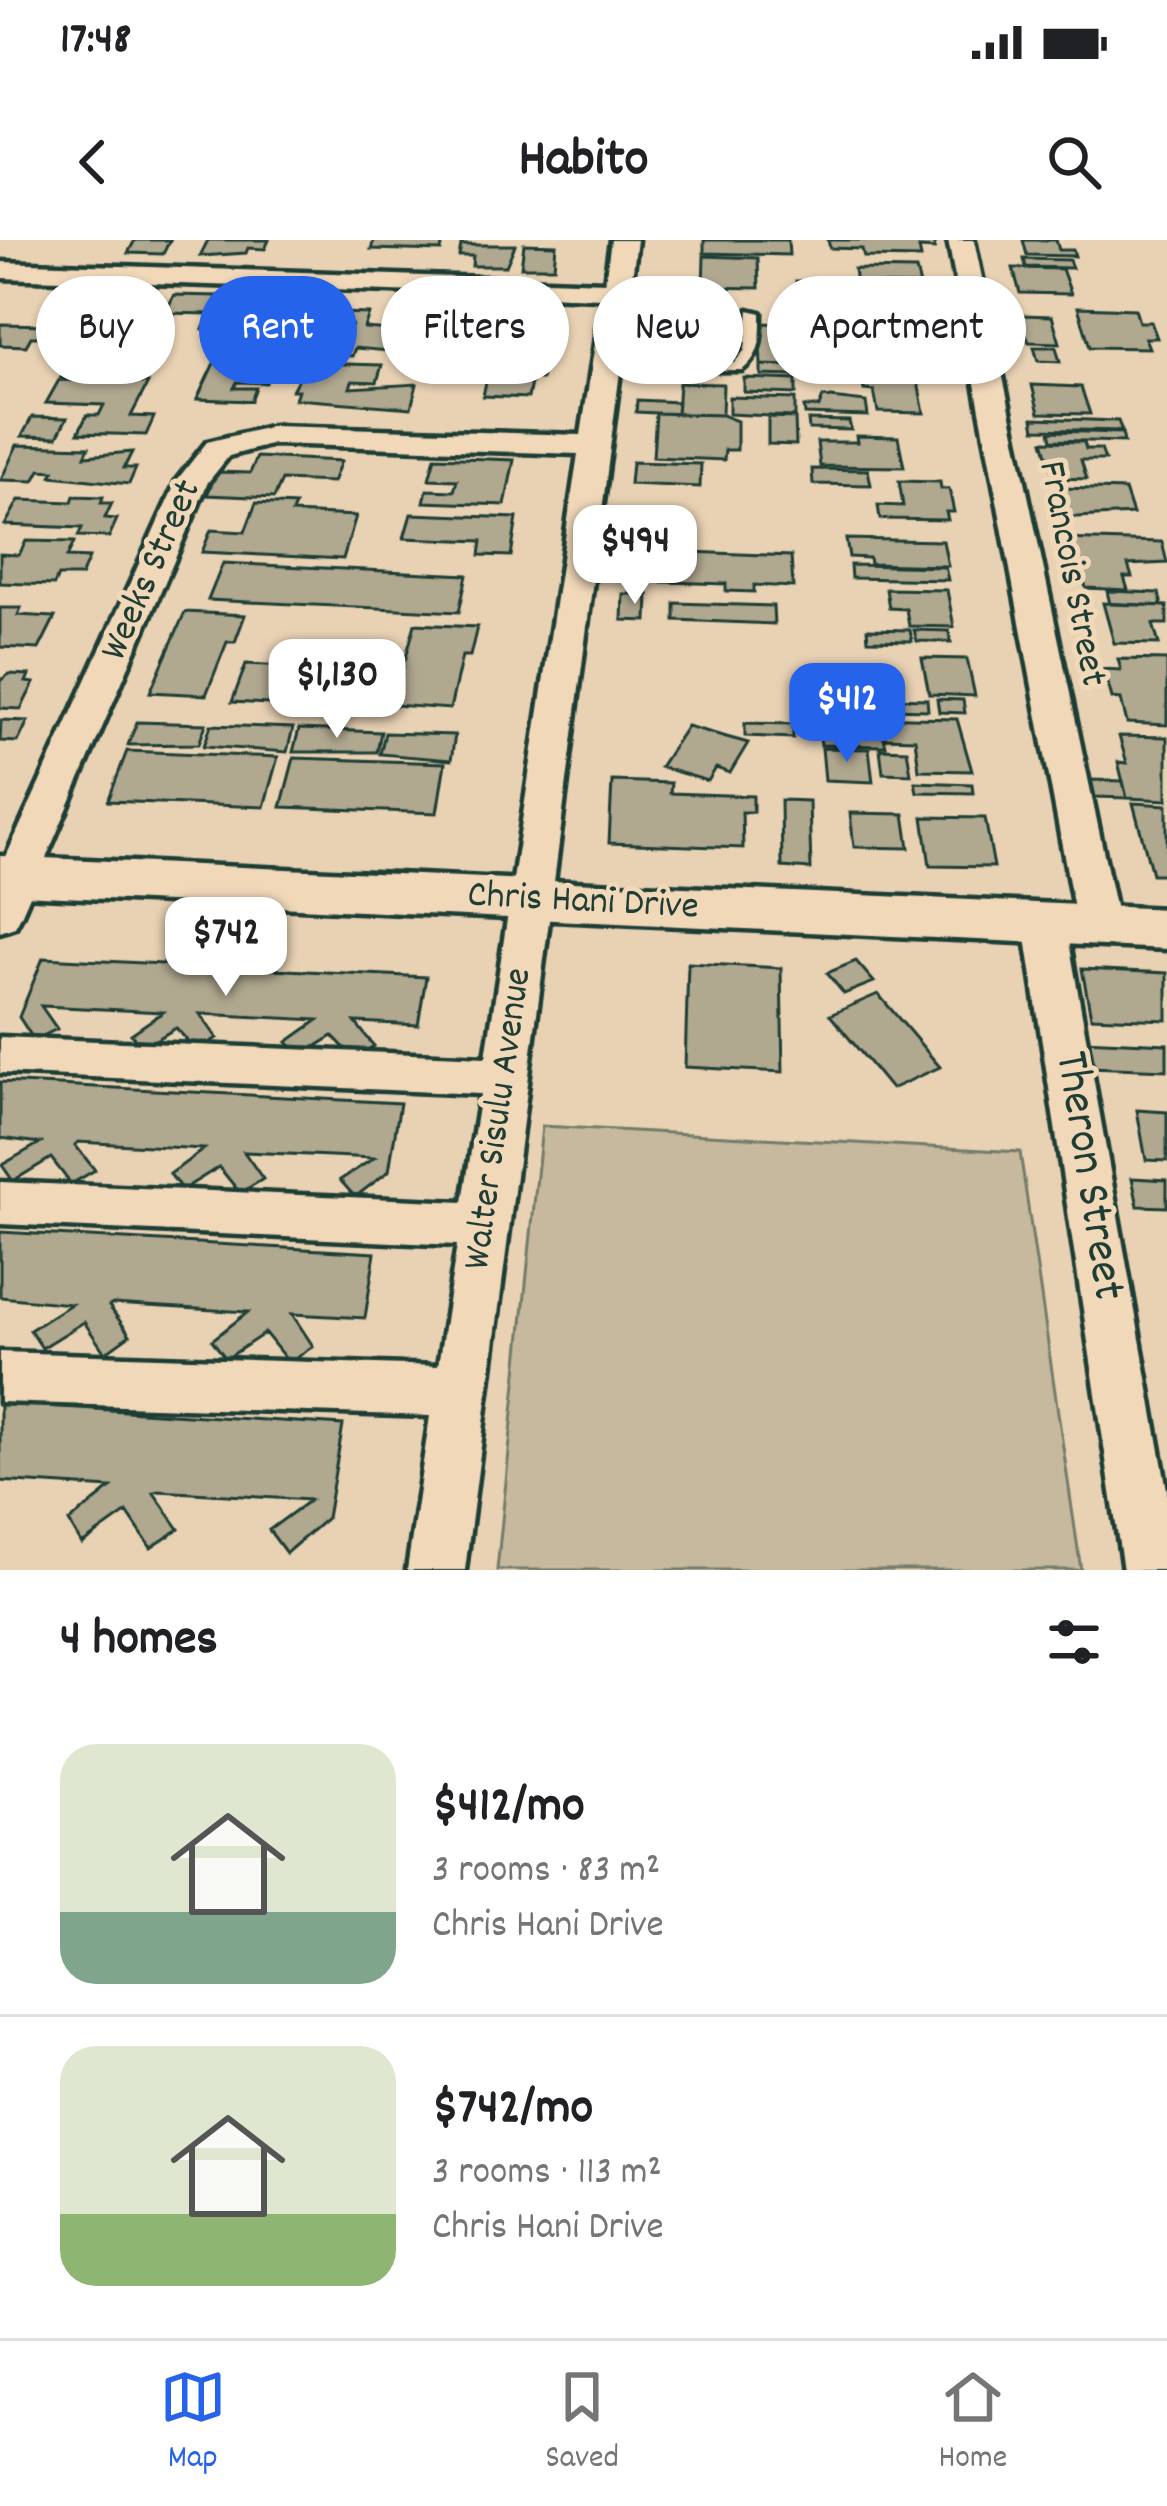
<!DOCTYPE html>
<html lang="en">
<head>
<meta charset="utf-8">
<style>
	:root { --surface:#fff; --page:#f2f2f2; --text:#202124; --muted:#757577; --line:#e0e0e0; --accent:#2563eb }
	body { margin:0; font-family:Dekko,sans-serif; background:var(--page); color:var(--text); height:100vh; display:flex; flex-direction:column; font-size:45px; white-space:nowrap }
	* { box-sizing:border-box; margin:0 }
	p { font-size:39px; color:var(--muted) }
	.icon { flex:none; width:66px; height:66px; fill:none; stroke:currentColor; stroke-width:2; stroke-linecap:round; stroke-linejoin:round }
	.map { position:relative; height:1330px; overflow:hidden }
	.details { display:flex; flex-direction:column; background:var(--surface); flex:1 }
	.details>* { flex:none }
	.banner { position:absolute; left:36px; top:36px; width:1095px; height:108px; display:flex; gap:24px }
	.price { position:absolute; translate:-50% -102px; padding:0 27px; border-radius:24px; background:#fff; color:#222; font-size:39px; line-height:78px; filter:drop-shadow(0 3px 6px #0008) }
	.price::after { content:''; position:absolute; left:50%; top:72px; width:36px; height:27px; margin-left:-18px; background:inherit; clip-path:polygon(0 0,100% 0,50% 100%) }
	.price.on { background:var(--accent); color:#fff }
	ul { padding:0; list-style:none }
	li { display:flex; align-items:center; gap:36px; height:300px; padding:0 60px }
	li+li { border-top:3px solid var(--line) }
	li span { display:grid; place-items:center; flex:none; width:336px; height:240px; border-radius:36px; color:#555 }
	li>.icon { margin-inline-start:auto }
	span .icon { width:144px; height:144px; fill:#fffc; stroke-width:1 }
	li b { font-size:51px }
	h2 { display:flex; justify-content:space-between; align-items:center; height:144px; padding:0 60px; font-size:51px }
	.pill { padding:0 42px; border-radius:54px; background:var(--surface); box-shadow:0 3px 9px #0004; font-size:42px; line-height:108px }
	.pill.on { background:var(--accent); color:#fff }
	.status { display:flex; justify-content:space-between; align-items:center; height:84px; padding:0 60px; background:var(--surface); direction:ltr }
	.status svg { height:33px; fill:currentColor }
	header { display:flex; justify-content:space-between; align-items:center; height:156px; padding:0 60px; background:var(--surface); font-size:54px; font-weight:700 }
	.tabs { display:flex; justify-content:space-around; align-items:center; height:168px; border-top:3px solid var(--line); background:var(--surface); font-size:33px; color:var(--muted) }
	.tabs a { display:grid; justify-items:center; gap:6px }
	.tabs .on { color:var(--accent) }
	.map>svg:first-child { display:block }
	.green { fill:#c7b99e; stroke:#737b69; stroke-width:3 }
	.building { fill:#b1a890; stroke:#1f3d34; stroke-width:3 }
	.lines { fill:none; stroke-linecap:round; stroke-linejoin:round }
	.service-casing { stroke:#1f3d34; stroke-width:9 }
	.minor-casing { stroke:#1f3d34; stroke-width:9 }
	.tertiary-casing { stroke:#1f3d34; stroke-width:9 }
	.service { fill:#f1d8b9; fill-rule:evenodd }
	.minor { fill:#f1d8b9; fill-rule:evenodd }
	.tertiary { fill:#f1d8b9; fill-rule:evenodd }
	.labels { text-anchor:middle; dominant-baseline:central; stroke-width:10; stroke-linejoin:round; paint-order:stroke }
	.street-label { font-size:39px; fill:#1f3d34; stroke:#f1d8b9 }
	.near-street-label { font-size:48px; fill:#1f3d34; stroke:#f1d8b9 }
</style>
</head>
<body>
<div class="status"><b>17:48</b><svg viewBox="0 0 49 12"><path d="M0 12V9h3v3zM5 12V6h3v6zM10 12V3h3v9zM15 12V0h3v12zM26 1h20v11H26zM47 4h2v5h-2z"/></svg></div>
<header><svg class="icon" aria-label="back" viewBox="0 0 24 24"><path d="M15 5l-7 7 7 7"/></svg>Habito<svg class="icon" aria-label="search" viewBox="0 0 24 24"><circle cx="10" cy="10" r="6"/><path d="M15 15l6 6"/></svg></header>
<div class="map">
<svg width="1167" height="1330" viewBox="0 0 1167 1330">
	<rect width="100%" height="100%" fill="#e9d2b4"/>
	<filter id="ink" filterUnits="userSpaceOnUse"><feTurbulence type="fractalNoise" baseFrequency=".00833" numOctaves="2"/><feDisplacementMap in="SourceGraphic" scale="24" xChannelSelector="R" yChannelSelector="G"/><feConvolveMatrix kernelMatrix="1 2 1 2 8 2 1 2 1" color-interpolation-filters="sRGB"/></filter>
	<g filter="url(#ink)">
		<path class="green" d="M542,886L1020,912L1081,1330H497Z"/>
		<path class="building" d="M135,0H170L163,14L128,13Z
			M208,0H269L265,9L248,8L246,13L200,16Z
			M374,0H443L441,11L371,9Z
			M704,0H788L789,15L704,13Z
			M828,0H933L935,9L919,8L921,18L864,17L862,9L830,8Z
			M1023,0H1056L1059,10H1073L1075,16L1027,15Z
			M524,4L556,5L554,27H521Z
			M461,5H515L506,26H472L473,16H459Z
			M704,16L758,18L759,48L703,47Z
			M1024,19L1069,20L1072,28L1026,27Z
			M1013,28L1062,29L1071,54L1020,53Z
			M854,29L916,30L920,45L856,44Z
			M796,41L852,42L853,46H873L874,53L797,52Z
			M124,54H146L138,70L115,69Z
			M436,54L469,58L459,85L432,84Z
			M174,55L218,56L210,74L165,73Z
			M477,55L510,60L500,86L474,85Z
			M674,56H708L707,117L671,116Z
			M529,57L546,58L541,85L511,84L515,65L527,66Z
			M833,62L916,64L920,78H903L904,86L873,85L871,78L835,77Z
			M639,65L672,66L671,110L635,109Z
			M1078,67L1135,69L1139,82H1151L1157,98H1145L1149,108L1090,107Z
			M211,73L238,74L231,90L203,89Z
			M338,73L369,74L364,88L417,92L411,113L355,108L352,116L330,115L339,87L353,85H334Z
			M1021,75L1052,76L1060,103L1029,102L1026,95L1020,94L1017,81H1023Z
			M79,80L108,81L101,93L152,95L145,108L64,106Z
			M759,83L790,84L793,126L761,125Z
			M0,84L49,85L42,97H31L26,106L0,105Z
			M251,85H268L259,105H243Z
			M279,86L329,88L323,106L272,105Z
			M498,87L556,89L555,96L496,94Z
			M503,95L540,96L538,110H545L543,123L498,116Z
			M1034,107H1056L1060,122L1038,121Z
			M69,108L140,110L134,123L62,121Z
			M70,122L106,123L97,139L60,138Z
			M434,122H460L456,138L430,137Z
			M214,123L273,125L266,143L237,142L234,148H256L251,161L197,159Z
			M307,123L382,125L377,142L352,141L350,148L417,144L411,168L295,159L298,150H292Z
			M761,125L793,126L794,136L761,135Z
			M489,128L543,130L541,139L532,138L528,158L483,156Z
			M744,138L796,140V154L744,152Z
			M59,140L148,143L131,176L154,177L146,195L78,193L87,175H99L104,165L46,163Z
			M862,141L918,142L924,173L878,172L874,151L864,150Z
			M679,143L723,144L722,175L677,174Z
			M1032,145L1081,147L1090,174L1039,173Z
			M729,157L795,159V177L729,174Z
			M823,157L866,162L868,176L805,174L804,167H819Z
			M637,160L678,162L677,174L636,172Z
			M656,173L722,175L737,181V210H725L724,220L653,217Z
			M32,177L67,178L57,197L22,196Z
			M768,177L795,178L796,205L768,204Z
			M1033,178L1118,181L1122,191L1035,189Z
			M808,180L849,181L851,190L809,189Z
			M1050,191L1122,193L1124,202L1052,200Z
			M856,196L898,197L904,227L820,226L817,202H857Z
			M1043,201L1084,202L1086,209H1101L1105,220H1081L1087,239L1054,238Z
			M17,205L89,207L85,216L132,212L124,228H136L129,244L51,236L54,231L40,230L34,241L1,240Z
			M257,217L341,221L333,242L282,240L274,258L207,255L217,232L250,233Z
			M435,217L514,220L505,265L424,262L427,250L454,251L457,240L429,239Z
			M632,222L701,224L700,247L630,244Z
			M812,229L868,230L871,245L813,244Z
			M899,241L940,242L941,249H949L954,272H946L948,280L880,279L878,265L903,266Z
			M1062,248L1125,250L1133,274L1059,278L1055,264H1067Z
			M74,256L103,257L101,263H112L105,278L117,279L109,297L78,296L82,288L5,285L19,260L72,262Z
			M256,263L295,265L292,273L356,276L343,319L202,312L211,290L245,292Z
			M411,274L517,278L511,316L480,315L482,301L404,298Z
			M846,299L943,301L948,326L870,324L869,318L849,317Z
			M1059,299L1162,302L1167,323L1128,325L1132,337H1124L1128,350L1086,348L1078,320L1064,319Z
			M26,301L74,302L67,317L89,318L81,336H58L54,345L0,343V314L19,315Z
			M640,310L791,316L793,347L754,345V352L726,351V344L637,341Z
			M223,323L467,335L459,372L208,360Z
			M850,325L945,327L948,340L851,338Z
			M886,349L947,350L954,387L909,386L906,369L889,368Z
			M1107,351L1159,353L1162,366L1110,364Z
			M623,354H648L647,381L622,380Z
			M675,363L773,366L774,384L675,380Z
			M1103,363L1167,366V384H1153L1159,404L1114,403Z
			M0,368H21L18,375L55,377L39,409L0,407Z
			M185,372L245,375L235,402H227L206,455L150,452Z
			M415,384L477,387L470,416H462L450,469L393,465Z
			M867,389L910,390L912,401L868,400Z
			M914,390L949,391L951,402L917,401Z
			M922,418L967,419L975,456L929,454Z
			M1118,419L1167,420V485L1127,483L1121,459L1112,458L1104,429L1121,430Z
			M246,424L389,431L378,470L232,462Z
			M9,434L29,435L26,442L34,443L21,469L0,468V441Z
			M816,448L855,449L858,469H817Z
			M885,458L927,459L928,470L887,469Z
			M937,459L963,460L965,473L939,472Z
			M818,476L957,479L972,531L919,530L915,499L884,498L886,506L821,505Z
			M1,480L28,481L18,502L0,501Z
			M137,482L206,484L199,504L128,505Z
			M745,483L793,484V498L745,496Z
			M211,485L293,488L287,512L204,506Z
			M687,486L748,503L730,533L716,528L708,541L660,527Z
			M299,489L381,492L377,512H293Z
			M385,493L455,495L451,520L380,514Z
			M1119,496L1167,497V560L1127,558L1118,522L1127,523Z
			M822,508L869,509L873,542L825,540Z
			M880,509L907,510L911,534L883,533Z
			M127,511L278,517L264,567L108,561Z
			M294,518L445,523L437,573L281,567Z
			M1090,540L1123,541L1127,558L1095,557Z
			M612,541L671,543L670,553L753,556V572H742L743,608L609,603Z
			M915,542L972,544L973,553L917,552Z
			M781,560L809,561L811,629L782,627Z
			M1133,563L1167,565V634H1152Z
			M850,573L904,574L909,608L854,607Z
			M923,577L985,578L994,627L930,626Z
			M43,718L426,737L418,785L355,782L374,806L354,818L333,796L300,816L287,802L318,780L200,774L217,798L196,810L176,788L142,808L131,794L163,772L41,766L57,789L34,800L19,777Z
			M856,721L874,742L844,754L827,733Z
			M688,723L781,728L783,832L685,827Z
			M1082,729L1167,733V780L1091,777Z
			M878,754L940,827L891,849L830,775Z
			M1083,800L1167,804V830L1088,827Z
			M0,842L400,863L389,931L355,957L340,940L374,918L244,912L263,939L240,953L219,927L182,950L170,934L204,909L78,902L75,905L95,930L71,944L51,918L13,941L2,925L40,903L0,898Z
			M1137,870L1167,872V921L1146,920Z
			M1132,938L1167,940V967L1138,966Z
			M0,992L375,1013L365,1078L292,1074L313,1106L289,1123L265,1093L226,1119L212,1100L248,1072L113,1064L109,1066L130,1095L105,1113L84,1082L42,1108L30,1090L71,1064L0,1057Z
			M0,1163L343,1185L327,1278L286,1313L269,1290L310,1260L158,1251L154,1253L179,1289L151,1308L127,1272L82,1304L69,1282L111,1248L0,1241Z"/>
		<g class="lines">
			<g class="service-casing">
				<path id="service" d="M749,70L761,73C761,96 762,115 742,130L606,131L599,127L606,123H734L745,110Z"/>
			</g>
			<g class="minor-casing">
				<path id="minor" d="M611,0H637L465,1330H407L430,1176L0,1162V1112L438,1126L457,1005L0,984V942L463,962L480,854L0,833V797L486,817L578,214L273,204L229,216L208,242L21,676L15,687L0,692V630L177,240L207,202L273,186L581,195L602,58L0,38V22L605,42Z
					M948,0H974L1119,685L1113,696L1098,701L1083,696L1077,685Z
					M1045,669L1060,674L1066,685L1167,1250V1330H1123L1024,685L1030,674Z"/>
			</g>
			<g class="tertiary-casing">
				<path id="tertiary" d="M0,616L1167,669V709L0,654Z"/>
			</g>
			<use href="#service" class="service"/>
			<use href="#minor" class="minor"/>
			<use href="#tertiary" class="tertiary"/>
		</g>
	</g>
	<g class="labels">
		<g class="street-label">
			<text transform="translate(153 331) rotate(-66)">Weeks Street</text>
			<text transform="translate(1070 334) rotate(79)">Francois Street</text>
			<text transform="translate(583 663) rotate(3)">Chris Hani Drive</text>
			<text transform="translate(500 879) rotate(-82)">Walter Sisulu Avenue</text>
		</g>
		<g class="near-street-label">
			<text transform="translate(1087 936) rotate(81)">Theron Street</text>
		</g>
	</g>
</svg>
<b class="price" style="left:635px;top:367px">$494</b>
<b class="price" style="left:337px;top:501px">$1,130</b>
<b class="price on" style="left:847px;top:525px">$412</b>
<b class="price" style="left:226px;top:759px">$742</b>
<div class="banner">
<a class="pill">Buy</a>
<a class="pill on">Rent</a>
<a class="pill">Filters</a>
<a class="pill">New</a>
<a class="pill">Apartment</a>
</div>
</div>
<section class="details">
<h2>4 homes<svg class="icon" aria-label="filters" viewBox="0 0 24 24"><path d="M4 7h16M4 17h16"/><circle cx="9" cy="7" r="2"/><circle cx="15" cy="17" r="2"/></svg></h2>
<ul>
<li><span style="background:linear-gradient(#dfe7d0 70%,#7fa58c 0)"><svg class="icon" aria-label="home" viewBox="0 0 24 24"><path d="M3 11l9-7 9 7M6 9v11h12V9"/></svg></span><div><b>$412/mo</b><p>3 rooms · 83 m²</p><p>Chris Hani Drive</p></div></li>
<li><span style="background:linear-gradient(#dfe7d0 70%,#8fb573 0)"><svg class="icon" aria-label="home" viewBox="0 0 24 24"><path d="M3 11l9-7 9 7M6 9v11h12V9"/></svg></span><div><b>$742/mo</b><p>3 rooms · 113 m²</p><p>Chris Hani Drive</p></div></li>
</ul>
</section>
<nav class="tabs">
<a class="on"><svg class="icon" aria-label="map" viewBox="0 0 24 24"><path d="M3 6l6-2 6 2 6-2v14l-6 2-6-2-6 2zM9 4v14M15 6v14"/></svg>Map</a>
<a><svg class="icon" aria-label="saved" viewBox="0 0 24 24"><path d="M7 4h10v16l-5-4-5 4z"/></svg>Saved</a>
<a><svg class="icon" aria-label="home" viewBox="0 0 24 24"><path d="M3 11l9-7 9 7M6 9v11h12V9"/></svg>Home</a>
</nav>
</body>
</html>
